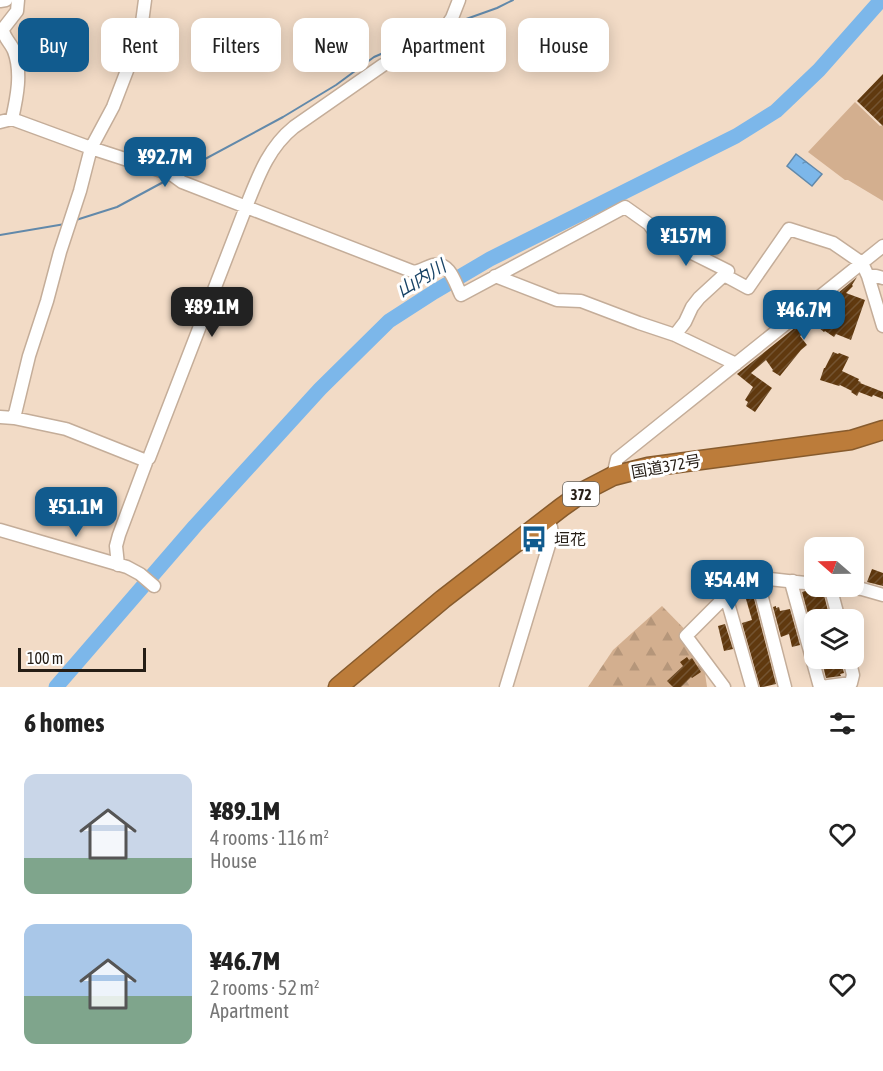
<!DOCTYPE html>
<html lang="en">
<head>
<meta charset="utf-8">
<style>
	:root { --surface:#fff; --page:#f2f2f2; --text:#222; --muted:#767676; --accent:#115b8e }
	body { margin:0; font-family:"Asap Condensed","Noto Sans JP",sans-serif; background:var(--page); color:var(--text); height:100vh; display:flex; flex-direction:column; font-size:22px; white-space:nowrap }
	* { box-sizing:border-box; margin:0 }
	p { font-size:20px; color:var(--muted) }
	.icon { flex:none; width:33px; height:33px; fill:none; stroke:currentColor; stroke-width:2; stroke-linecap:round; stroke-linejoin:round }
	.map { position:relative; height:687px; overflow:hidden }
	.details { display:flex; flex-direction:column; background:var(--surface); flex:1 }
	.details>* { flex:none }
	.guide { position:absolute; left:18px; top:18px; width:848px; height:54px; display:flex; gap:12px }
	.needle { width:39px; rotate:290deg }
	.controls { position:absolute; left:804px; top:537px; display:grid; gap:12px }
	.controls a { display:grid; place-items:center; width:60px; height:60px; border-radius:12px; background:var(--surface); box-shadow:0 3px 15px #0003; font-size:30px }
	.scale { position:absolute; left:18px; bottom:15px; width:128px; box-sizing:border-box; padding-left:6px; border:3px solid #251d15; border-top:0; font-size:16px; line-height:21px; white-space:nowrap; color:#251d15; -webkit-text-stroke:4px #fff; paint-order:stroke }
	.price { position:absolute; translate:-50% -51px; padding:0 14px; border-radius:12px; background:var(--accent); color:#fff; font-size:20px; line-height:39px; filter:drop-shadow(0 2px 3px #0008) }
	.price::after { content:''; position:absolute; left:50%; top:36px; width:18px; height:14px; margin-left:-9px; background:inherit; clip-path:polygon(0 0,100% 0,50% 100%) }
	.price.on { background:#222; color:#fff }
	ul { padding:0; list-style:none }
	li { display:flex; align-items:center; gap:18px; height:150px; padding:0 24px }
	li span { display:grid; place-items:center; flex:none; width:168px; height:120px; border-radius:12px; color:#555 }
	li>.icon { margin-inline-start:auto }
	span .icon { width:72px; height:72px; fill:#fffc; stroke-width:1 }
	li b { font-size:26px }
	h2 { display:flex; justify-content:space-between; align-items:center; height:72px; padding:0 24px; font-size:26px }
	.chip { padding:0 21px; border-radius:12px; background:var(--surface); box-shadow:0 3px 15px #0003; font-size:21px; line-height:54px }
	.chip.on { background:var(--accent); color:#fff }
	.map>svg:first-child { display:block }
	.forest { fill:url(#forest-firs) }
	.garden { fill:#d3af8f }
	.water { fill:url(#water-ripples); stroke:#6289aa; stroke-width:1.5 }
	.lines { fill:none; stroke-linecap:round; stroke-linejoin:round }
	.stream { stroke:#6289aa; stroke-width:2 }
	.river { stroke:#7cb7ea; stroke-width:15 }
	.building { fill:url(#building-hatch) }
	.minor-casing { stroke:#c4ad99; stroke-width:15 }
	.highway-casing { stroke:#875b2d; stroke-width:21 }
	.minor { stroke:#fff; stroke-width:12 }
	.highway { stroke:#bc7c3a; stroke-width:18 }
	.labels { text-anchor:middle; dominant-baseline:central; stroke-width:6; stroke-linejoin:round; paint-order:stroke }
	.shield { fill:#fff; stroke:#66615b; stroke-width:1.5 }
	.shield-label { font-size:15px; font-weight:bold; fill:#251d15 }
	.street-label { font-size:16px; fill:#251d15; stroke:#fff }
	.poi-label { font-size:16px; fill:#251d15; stroke:#fff; text-anchor:start }
	.water-label { font-size:18px; font-style:italic; fill:#194467; stroke:#fff }
</style>
</head>
<body>
<div class="map">
<svg width="883" height="687" viewBox="0 0 883 687">
	<defs>
		<pattern id="forest-firs" width="22" height="20" patternUnits="userSpaceOnUse" patternTransform="scale(1.5)"><rect width="22" height="20" fill="#d3af8f"/><path d="M5 1l3.5 6h-7zM16 11l3.5 6h-7z" fill="#b5967a"/></pattern>
		<pattern id="water-ripples" width="26" height="14" patternUnits="userSpaceOnUse" patternTransform="scale(1.5)"><rect width="26" height="14" fill="#7cb7ea"/><path d="M2 4q2-2 4 0t4 0M15 11q2-2 4 0t4 0" fill="none" stroke="#6594bc"/></pattern>
		<pattern id="building-hatch" width="6" height="6" patternUnits="userSpaceOnUse" patternTransform="scale(1.5)"><rect width="6" height="6" fill="#60390f"/><path d="M-1 1l2-2M0 6l6-6M5 7l2-2" fill="none" stroke="#735331"/></pattern>
	</defs>
	<rect width="100%" height="100%" fill="#f2dbc6"/>
	<path class="forest" d="M662,606L701,646L707,687H588L613,650Z"/>
	<path class="garden" d="M855,102L880,126L883,125V201L848,180H845L808,152Z"/>
	<path class="water" d="M796,154L822,174L812,186L787,166Z"/>
	<g class="lines">
		<path class="stream" d="M455,23L497,8L513,0
			M179,173L283,117L336,85L374,57L439,29
			M76,220L117,207L169,179
			M0,235L65,224"/>
		<path class="river" d="M56,687L195,526L320,389L389,321L434,292L490,259L736,136L776,111L819,70L881,0"/>
	</g>
	<path class="building" d="M883,74V126L857,101Z
		M857,277L852,285L853,286L846,293L865,300L851,340L836,334L834,337L825,331L824,332L813,323L803,331L804,333L800,336L807,345L801,350L780,376L772,371L773,370L766,360L751,373L772,388L755,412L746,406L748,402L745,400L753,387L737,374L816,311L820,317L833,301L831,299Z
		M833,352L838,354L839,353L849,357L842,371L859,379L858,381L861,382L860,383L883,392V399L873,395L872,397L859,392L857,396L851,392L852,391L840,385L839,386L820,380L824,368H825Z
		M872,569L883,573V586L867,582Z
		M751,587L776,684L763,687H760L742,623L752,620L744,592Z
		M805,591L810,592L811,595L823,591L828,611L817,614L818,620H814V636L802,592Z
		M776,606V608L779,607L780,611L790,609L800,645L792,647L789,634L781,637L773,607Z
		M725,624L733,649L724,651L718,626Z
		M687,657L689,660L692,658L701,672L692,678L691,677L681,687H673L667,681L683,666L680,662Z
		M821,658H840L844,673L840,674L841,676L826,678Z"/>
	<g class="lines">
		<g class="minor-casing">
			<path id="minor" d="M18,0L17,11L3,29C3,37 11,43 14,51C22,72 17,97 12,119L91,148L171,174L182,182L414,272C421,271 426,267 433,265C450,261 455,283 461,295L625,207L649,224L656,234L678,246L728,271L724,275L748,288L789,229L833,243L862,263L868,276L883,326
				M0,1L6,0
				M0,122L12,119
				M495,276L557,300L581,301L639,323L675,335L736,364
				M868,276H876L883,278
				M675,335L685,322L692,307L699,298L724,275
				M0,417L14,418L66,429L144,460H147L149,458L246,207C258,177 268,148 294,127L383,65L437,40L452,18L459,0
				M14,418L29,356L47,301L60,252L80,191L91,148L113,107L136,47L141,30L145,0
				M613,476L617,459L883,246
				M0,530L127,567L140,574L154,586
				M118,565L116,546L119,535L147,460
				M758,578V582L785,687
				M793,581L792,586L820,687
				M830,586L839,620
				M841,586L862,589L883,595
				M726,596L752,687
				M506,687L552,535L551,527L545,520
				M724,687L686,636L726,596L741,584L752,577L814,584
				M821,687L851,683L853,675L849,658"/>
		</g>
		<g class="highway-casing">
			<path id="highway" d="M338,687L443,599L562,507L586,490L613,476L648,467L851,440L883,430"/>
		</g>
		<use href="#minor" class="minor"/>
		<use href="#highway" class="highway"/>
	</g>
	<defs>
		<g id="bus-bare" transform="scale(2.07)"><path d="M-5-6H5V4H4V6H2V4H-2V6H-4V4H-5ZM-3.5-4V0h7V-4ZM-3.5 1.2v1.5H-2V1.2ZM2 1.2v1.5H3.5V1.2Z" fill="#115b8e" stroke="#fff" stroke-width="2.5" paint-order="stroke"/></g>
	</defs>
	<g fill-rule="evenodd">
		<use href="#bus-bare" x="534" y="539"/>
	</g>
	<g class="labels">
		<rect class="shield" x="563" y="482" width="36" height="24" rx="4.5"/>
		<g class="shield-label">
			<text x="581" y="494">372</text>
		</g>
		<g class="street-label">
			<text transform="translate(666 466) rotate(-10)">国道372号</text>
		</g>
		<g class="poi-label">
			<text x="554" y="539">垣花</text>
		</g>
		<g class="water-label">
			<text transform="translate(421 278) rotate(-31)">山内川</text>
		</g>
	</g>
</svg>
<div class="controls">
<a><svg class="needle" viewBox="-14 -14 28 28"><path d="M0-13l5 13h-10z" fill="#e53935"/><path d="M0 13l5-13h-10z" fill="#767676"/></svg></a>
<a><svg class="icon" aria-label="layers" viewBox="0 0 24 24"><path d="M12 4l9 5-9 5-9-5zM3 14l9 5 9-5"/></svg></a>
</div>
<div class="scale">100 m</div>
<b class="price" style="left:165px;top:188px">¥92.7M</b>
<b class="price" style="left:686px;top:267px">¥157M</b>
<b class="price on" style="left:212px;top:338px">¥89.1M</b>
<b class="price" style="left:804px;top:341px">¥46.7M</b>
<b class="price" style="left:76px;top:538px">¥51.1M</b>
<b class="price" style="left:732px;top:611px">¥54.4M</b>
<div class="guide">
<a class="chip on">Buy</a>
<a class="chip">Rent</a>
<a class="chip">Filters</a>
<a class="chip">New</a>
<a class="chip">Apartment</a>
<a class="chip">House</a>
</div>
</div>
<section class="details">
<h2>6 homes<svg class="icon" aria-label="filters" viewBox="0 0 24 24"><path d="M4 7h16M4 17h16"/><circle cx="9" cy="7" r="2"/><circle cx="15" cy="17" r="2"/></svg></h2>
<ul>
<li><span style="background:linear-gradient(#c9d6e8 70%,#7fa58c 0)"><svg class="icon" aria-label="home" viewBox="0 0 24 24"><path d="M3 11l9-7 9 7M6 9v11h12V9"/></svg></span><div><b>¥89.1M</b><p>4 rooms · 116 m²</p><p>House</p></div><svg class="icon" aria-label="heart" viewBox="0 0 24 24"><path d="M12 20l-8-8c-3-5 5-10 8-4 3-6 11-1 8 4z"/></svg></li>
<li><span style="background:linear-gradient(#a9c7e8 60%,#7fa58c 0)"><svg class="icon" aria-label="home" viewBox="0 0 24 24"><path d="M3 11l9-7 9 7M6 9v11h12V9"/></svg></span><div><b>¥46.7M</b><p>2 rooms · 52 m²</p><p>Apartment</p></div><svg class="icon" aria-label="heart" viewBox="0 0 24 24"><path d="M12 20l-8-8c-3-5 5-10 8-4 3-6 11-1 8 4z"/></svg></li>
</ul>
</section>
</body>
</html>
